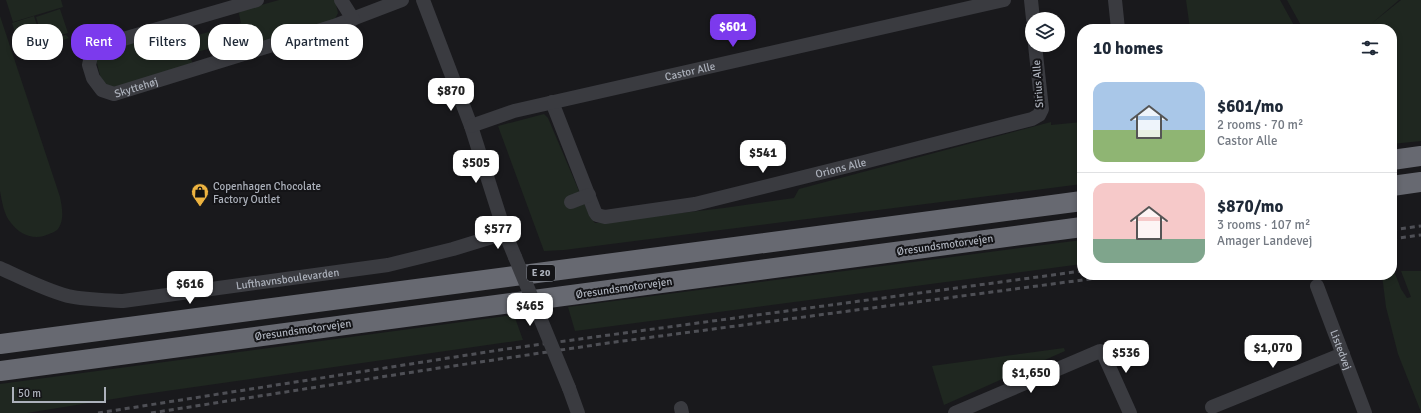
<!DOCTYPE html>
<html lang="en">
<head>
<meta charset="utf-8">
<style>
	:root { --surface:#fff; --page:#f2f2f3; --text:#1f2937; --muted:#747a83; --line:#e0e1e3; --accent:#7c3aed }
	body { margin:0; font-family:Signika,sans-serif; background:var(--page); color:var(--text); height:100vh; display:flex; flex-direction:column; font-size:15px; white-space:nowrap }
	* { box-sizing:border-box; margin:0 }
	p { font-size:13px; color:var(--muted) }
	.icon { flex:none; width:22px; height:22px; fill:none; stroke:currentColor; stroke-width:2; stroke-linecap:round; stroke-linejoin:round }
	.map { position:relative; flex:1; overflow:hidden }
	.side { position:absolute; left:1077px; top:24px; width:320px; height:256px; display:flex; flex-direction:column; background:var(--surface); border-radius:16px; box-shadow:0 2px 6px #0003 }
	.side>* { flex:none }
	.banner { position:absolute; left:12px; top:24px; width:380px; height:36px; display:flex; gap:8px }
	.buttons { position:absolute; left:1025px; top:12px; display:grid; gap:8px }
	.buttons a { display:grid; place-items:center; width:40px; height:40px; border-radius:50%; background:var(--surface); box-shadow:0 2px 6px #0003; font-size:20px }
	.scale { position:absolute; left:12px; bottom:10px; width:94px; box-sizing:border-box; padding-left:4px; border:2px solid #acb1bb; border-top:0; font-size:11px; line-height:14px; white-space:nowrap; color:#acb1bb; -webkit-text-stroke:3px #141417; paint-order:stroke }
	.price { position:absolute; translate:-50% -34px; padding:0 9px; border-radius:8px; background:#fff; color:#222; font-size:13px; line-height:26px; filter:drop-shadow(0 1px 2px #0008) }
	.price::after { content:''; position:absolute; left:50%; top:24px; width:12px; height:9px; margin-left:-6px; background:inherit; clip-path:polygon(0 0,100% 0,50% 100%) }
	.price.current { background:var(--accent); color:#fff }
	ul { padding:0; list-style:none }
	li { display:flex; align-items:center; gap:12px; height:100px; padding:0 16px }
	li+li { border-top:1px solid var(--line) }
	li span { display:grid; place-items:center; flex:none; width:112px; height:80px; border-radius:12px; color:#555 }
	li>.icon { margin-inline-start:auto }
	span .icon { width:48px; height:48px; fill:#fffc; stroke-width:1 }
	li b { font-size:17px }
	h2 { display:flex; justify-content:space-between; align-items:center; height:48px; padding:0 16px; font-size:17px }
	.tag { padding:0 14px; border-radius:16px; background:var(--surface); box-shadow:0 2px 6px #0003; font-size:14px; line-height:36px }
	.tag.current { background:var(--accent); color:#fff }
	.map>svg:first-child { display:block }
	.green { fill:#1f2720 }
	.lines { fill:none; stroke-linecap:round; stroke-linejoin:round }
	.minor { stroke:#3a3b40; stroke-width:14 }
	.highway { stroke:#676971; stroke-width:20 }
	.rail { stroke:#4e4f55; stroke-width:3; stroke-dasharray:5 4; stroke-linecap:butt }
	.minor-bridge { stroke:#3a3b40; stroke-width:14 }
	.labels { text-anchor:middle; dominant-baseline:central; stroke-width:4; stroke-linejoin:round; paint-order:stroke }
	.shield { fill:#141417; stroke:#7e828a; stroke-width:1 }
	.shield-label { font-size:10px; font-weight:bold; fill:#acb1bb }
	.street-label { font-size:11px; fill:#acb1bb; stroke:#141417 }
	.poi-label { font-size:11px; fill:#acb1bb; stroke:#141417; text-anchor:start }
</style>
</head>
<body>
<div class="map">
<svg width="1421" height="413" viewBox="0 0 1421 413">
	<rect width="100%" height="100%" fill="#19191c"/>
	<path class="green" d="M6,0H61L63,7L13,22Z
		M279,0H335L338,13L335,19L258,46L254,36L190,54L193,66L111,88L105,85L101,79L97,63V58L105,50L170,31L174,33L176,41L241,23L239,14L240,11Z
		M1186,0H1280L1296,29H1190Z
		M1287,0H1399L1371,24L1401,0H1421V141L1392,144V29H1303Z
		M60,9L68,33L43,40L36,17Z
		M0,16L60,197C62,207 65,221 57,230C55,232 51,233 49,234C35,241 20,235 11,223C4,215 2,202 0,191Z
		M34,16L42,41L66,35L69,38L22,53L12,23Z
		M544,114L548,118L590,217L595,223L724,208L794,198L799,189L1051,122V125L1082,122V184L564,250L544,251L498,126Z
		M1082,240V264L575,331L568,307Z
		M1394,271L1401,289L1407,298L1411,297L1401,271H1421V412L1398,354L1386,307L1382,275H1392V272Z
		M514,315L523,340L138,395L27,413H0V384Z
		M1064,348L1065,351L944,405L932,366Z"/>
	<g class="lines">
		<g class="minor">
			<path id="s1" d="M257,0L130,37L104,45L92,52L89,65L93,78L102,90L114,94L334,26L402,0"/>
			<path d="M341,0L353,19"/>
			<path d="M423,0L471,126L505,233L515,257"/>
			<path d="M1031,0L1033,19"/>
			<path d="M1115,0L1118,29"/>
			<path id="s2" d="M552,102L595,212L597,215L605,217L695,204L864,162L1032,119L1039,115L1042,109L1035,45"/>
			<path id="s3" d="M471,126L514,111L1004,0"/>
			<path d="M571,202L589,195"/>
			<path id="s4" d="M0,268C22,278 45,290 68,296C86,300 105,300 123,301L388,265L453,249L505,233"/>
			<path id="s5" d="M1317,286L1365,413"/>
			<path d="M569,388L578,413"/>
			<path d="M1212,407L1343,354"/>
			<path d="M681,408L682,413"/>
			<path d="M955,413L1100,351L1103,353L1130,413"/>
		</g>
		<path class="highway" d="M1392,160L1421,156
			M1392,186L1421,182
			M0,344L1082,201
			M0,371L1082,227"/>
		<path class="rail" d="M1392,230L1421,226
			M1392,239L1421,235
			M98,413L506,349L1082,271
			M151,413L426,370L608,343L1120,275"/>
		<path class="minor-bridge" d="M515,257L569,388"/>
	</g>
	<defs>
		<g id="shop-pin" transform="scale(0.9)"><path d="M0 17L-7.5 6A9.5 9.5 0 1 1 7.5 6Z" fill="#edb340" stroke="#141417"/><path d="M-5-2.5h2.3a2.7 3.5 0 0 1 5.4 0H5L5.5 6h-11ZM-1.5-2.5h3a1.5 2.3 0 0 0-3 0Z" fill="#111"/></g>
	</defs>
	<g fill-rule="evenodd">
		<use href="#shop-pin" x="200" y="192"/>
	</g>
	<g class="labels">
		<rect class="shield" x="527" y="265" width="28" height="16" rx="3"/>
		<g class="shield-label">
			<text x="541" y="273">E 20</text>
		</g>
		<g class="street-label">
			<text stroke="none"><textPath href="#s3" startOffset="226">Castor Alle</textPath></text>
			<text transform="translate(1038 84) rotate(-94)">Sirius Alle</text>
			<text stroke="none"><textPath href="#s1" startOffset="251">Skyttehøj</textPath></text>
			<text stroke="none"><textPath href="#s2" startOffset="371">Orions Alle</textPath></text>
			<text transform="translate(945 245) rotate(-8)">Øresundsmotorvejen</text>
			<text stroke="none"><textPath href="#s4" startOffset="295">Lufthavnsboulevarden</textPath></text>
			<text transform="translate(624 288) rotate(-8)">Øresundsmotorvejen</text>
			<text transform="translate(303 330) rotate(-8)">Øresundsmotorvejen</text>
			<text stroke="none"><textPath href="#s5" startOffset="68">Listedvej</textPath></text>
		</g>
		<g class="poi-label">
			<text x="213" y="186">Copenhagen Chocolate<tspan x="213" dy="13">Factory Outlet</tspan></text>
		</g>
	</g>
</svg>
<div class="buttons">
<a><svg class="icon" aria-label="layers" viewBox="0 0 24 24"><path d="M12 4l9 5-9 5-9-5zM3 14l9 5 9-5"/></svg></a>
</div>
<div class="scale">50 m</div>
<b class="price current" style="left:733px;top:48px">$601</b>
<b class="price" style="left:451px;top:112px">$870</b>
<b class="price" style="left:763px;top:174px">$541</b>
<b class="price" style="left:476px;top:184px">$505</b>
<b class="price" style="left:498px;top:250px">$577</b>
<b class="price" style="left:190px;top:305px">$616</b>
<b class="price" style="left:530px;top:327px">$465</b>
<b class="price" style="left:1273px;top:369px">$1,070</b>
<b class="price" style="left:1126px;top:374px">$536</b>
<b class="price" style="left:1031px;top:394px">$1,650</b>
<div class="banner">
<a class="tag">Buy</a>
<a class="tag current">Rent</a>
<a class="tag">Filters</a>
<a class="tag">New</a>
<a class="tag">Apartment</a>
</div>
<section class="side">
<h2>10 homes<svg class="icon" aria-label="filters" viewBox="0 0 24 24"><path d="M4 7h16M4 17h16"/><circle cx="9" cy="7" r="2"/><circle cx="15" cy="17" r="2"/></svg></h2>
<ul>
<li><span style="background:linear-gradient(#a9c7e8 60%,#8fb573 0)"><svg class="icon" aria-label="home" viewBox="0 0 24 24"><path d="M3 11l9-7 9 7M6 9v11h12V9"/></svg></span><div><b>$601/mo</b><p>2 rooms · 70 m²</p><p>Castor Alle</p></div></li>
<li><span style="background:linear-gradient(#f6c9c9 70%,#7fa58c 0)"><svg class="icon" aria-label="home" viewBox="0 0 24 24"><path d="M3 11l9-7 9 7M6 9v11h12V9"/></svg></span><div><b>$870/mo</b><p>3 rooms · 107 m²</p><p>Amager Landevej</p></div></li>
</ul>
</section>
</div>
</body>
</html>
